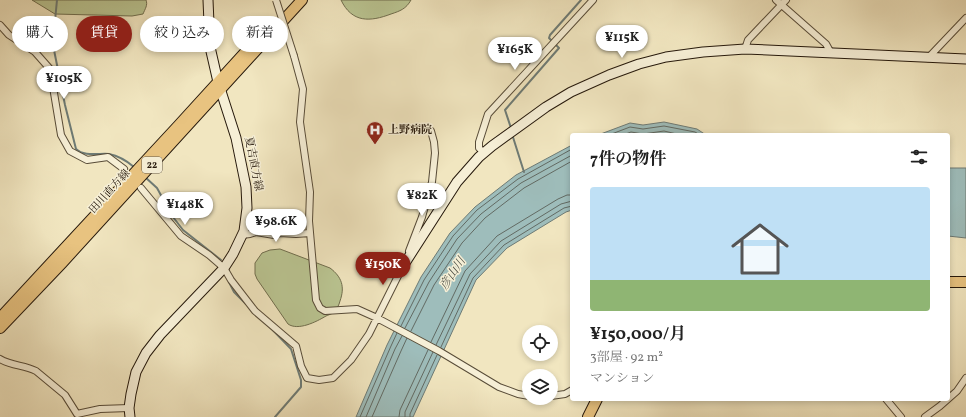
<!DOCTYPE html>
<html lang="ja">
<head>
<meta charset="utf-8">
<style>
	:root { --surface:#fff; --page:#f6f6f6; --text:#222; --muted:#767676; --accent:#8f2418 }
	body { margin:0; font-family:Vollkorn,"Noto Serif JP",serif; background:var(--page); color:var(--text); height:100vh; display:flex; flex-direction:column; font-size:15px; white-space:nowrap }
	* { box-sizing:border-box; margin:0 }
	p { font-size:13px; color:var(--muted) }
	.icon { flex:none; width:22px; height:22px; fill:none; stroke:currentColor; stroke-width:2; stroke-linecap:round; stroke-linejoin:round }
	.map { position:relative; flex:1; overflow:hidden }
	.drawer { position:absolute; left:570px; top:133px; width:380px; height:268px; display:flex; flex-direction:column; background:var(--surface); border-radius:4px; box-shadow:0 2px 6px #0003 }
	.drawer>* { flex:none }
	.top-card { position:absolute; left:12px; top:16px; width:380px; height:36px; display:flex; gap:8px }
	.fabs { position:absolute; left:522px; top:325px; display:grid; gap:8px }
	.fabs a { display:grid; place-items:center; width:36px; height:36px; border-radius:50%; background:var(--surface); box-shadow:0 2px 6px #0003; font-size:20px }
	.price { position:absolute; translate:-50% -34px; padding:0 9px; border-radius:14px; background:#fff; color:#222; font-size:13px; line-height:26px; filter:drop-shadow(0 1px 2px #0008) }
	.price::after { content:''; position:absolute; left:50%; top:24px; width:12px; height:9px; margin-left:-6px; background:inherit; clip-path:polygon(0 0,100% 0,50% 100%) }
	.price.selected { background:var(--accent); color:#fff }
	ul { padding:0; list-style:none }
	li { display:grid; align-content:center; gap:8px; height:212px; padding:0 20px }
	li span { display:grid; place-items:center; height:124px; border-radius:4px; color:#555 }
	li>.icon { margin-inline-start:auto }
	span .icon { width:72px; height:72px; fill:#fffc; stroke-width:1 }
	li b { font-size:17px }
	h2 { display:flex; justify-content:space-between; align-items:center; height:48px; padding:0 20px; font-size:17px }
	.chip { padding:0 14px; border-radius:18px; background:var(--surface); box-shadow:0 2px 6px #0003; font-size:14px; line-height:36px }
	.chip.selected { background:var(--accent); color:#fff }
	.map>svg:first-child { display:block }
	.green { fill:#bac592; stroke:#706e4e }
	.water { fill:#9ebdbb; stroke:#6e7b75 }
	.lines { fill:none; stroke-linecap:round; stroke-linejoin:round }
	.shore { stroke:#626a63; stroke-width:1 }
	.stream { stroke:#6e7b75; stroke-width:2 }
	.street-casing { stroke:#584c38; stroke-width:8 }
	.secondary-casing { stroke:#25180b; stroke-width:11 }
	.primary-casing { stroke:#25180b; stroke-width:12 }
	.street { stroke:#f6efd6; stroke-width:6 }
	.secondary { stroke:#f6efd6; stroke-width:9 }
	.primary { stroke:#e8c380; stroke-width:10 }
	.street-bridge-casing { stroke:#584c38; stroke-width:8; stroke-linecap:butt }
	.street-bridge { stroke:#f6efd6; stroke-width:6 }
	.labels { text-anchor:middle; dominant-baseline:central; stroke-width:3; stroke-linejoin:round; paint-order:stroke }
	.shield { fill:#f6efd6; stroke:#645848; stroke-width:1 }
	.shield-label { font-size:10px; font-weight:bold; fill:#25180b }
	.poi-label { font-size:11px; font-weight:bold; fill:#25180b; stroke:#f6efd6; text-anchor:start }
	.street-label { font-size:11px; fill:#25180b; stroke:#f6efd6 }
	.water-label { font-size:12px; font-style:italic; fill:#4f5249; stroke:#f6efd6 }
</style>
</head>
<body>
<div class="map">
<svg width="966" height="417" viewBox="0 0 966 417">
	<rect width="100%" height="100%" fill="#f1e6c0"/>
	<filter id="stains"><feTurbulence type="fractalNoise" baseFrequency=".005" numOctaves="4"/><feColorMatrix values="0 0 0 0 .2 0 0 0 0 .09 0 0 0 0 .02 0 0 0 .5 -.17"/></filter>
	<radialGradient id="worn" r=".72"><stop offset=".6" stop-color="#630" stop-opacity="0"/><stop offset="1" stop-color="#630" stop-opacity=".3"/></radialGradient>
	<path class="green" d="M32,0H146C148,5 145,9 143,14L132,16L55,14Z
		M341,0H411C406,9 400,11 391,14C370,22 352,23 341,0Z
		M280,249L330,268C342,277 345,287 340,301C339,305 337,309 334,312C332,314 328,315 326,316C316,322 298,331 288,324L257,279L255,274V263L262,253L270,250Z"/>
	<path class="water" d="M664,122L697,129L706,135H598L630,123L643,125Z
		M572,145V210L566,212L507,248L476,280L413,417H356L387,345L421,277L450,233L475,207L516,175Z
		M948,168H966V238L948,236Z"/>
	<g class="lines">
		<path class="shore" d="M609,135L630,127L643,129L664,126L695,132L700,135
			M623,135L631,132L643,134L664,131L681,135
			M401,326L424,280L453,236L477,210L518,179L572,149
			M405,328L429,282L457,239L481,214L521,183L572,155
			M411,331L434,285L462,243L485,218L524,188L572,161
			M431,342L465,271L497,236L558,199L567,195H572
			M436,345L470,274L501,241L561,204L572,201
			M441,347L473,278L504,245L564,208L572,206
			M360,417L391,346L397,333
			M366,417L395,349L402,336
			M372,417L401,351L407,338
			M399,417L400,410L428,350
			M405,417V412L433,352
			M410,417V414L437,355"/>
		<path class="stream" d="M57,0L54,31V50L65,105L76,149C84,157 99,153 109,154C119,156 127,161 134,167
			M511,128L505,110L559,48L549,38L550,35L581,0
			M512,134L524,172
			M145,177L157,188L173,217L183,230L221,260
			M229,282L234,292L246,304
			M268,325L291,349L301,380V387L275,417"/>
		<g class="street-casing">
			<path id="street" d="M776,0L826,44L831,53
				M0,25L9,35L35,52L50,69L61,135L70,151L87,160L108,157L124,169
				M745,49L748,40L786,0
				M294,56L303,89L300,122L310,192L309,221L316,300L320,308L325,311L357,309L377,318L439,351L499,387L518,394L529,396
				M928,58L966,18
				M484,153L479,148V142L488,114L593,0
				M141,188L181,236L209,255L224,268L231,280L255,311L296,346L301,366L307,378L319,380L333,378L351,360L369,334L406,260
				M242,235L250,234L256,232L274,235L280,233L296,234L310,233
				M409,251L422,217L432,182L435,153L434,142L431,131
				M0,359C12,366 24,365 36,371L65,395L77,414L100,409L129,408
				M551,396L565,394L572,390
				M886,399L901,417
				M925,417L940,406L957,391L966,378"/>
		</g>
		<g class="secondary-casing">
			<path id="secondary" d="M405,263L457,182L479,157L492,146L546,107L571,92L609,75L639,64L666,57L703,52L745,49L966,59
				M130,417L129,408L131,394L136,372L146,353L160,335L224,268L233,254L244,231L247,208L246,187L236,138L218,82L210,47L208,0"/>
		</g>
		<g class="primary-casing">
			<path id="primary" d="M948,282H966
				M0,318L178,126L270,25
				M0,328L62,263L302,0
				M588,417L597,399"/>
		</g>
		<use href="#street" class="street"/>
		<use href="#secondary" class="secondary"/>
		<use href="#primary" class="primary"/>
		<g class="street-bridge-casing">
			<path id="street-bridge" d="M276,0L294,56"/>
		</g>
		<use href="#street-bridge" class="street-bridge"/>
	</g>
	<defs>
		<g id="hospital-pin" transform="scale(0.9)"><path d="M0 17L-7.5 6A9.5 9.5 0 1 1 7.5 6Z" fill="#8f2418" stroke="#f6efd6"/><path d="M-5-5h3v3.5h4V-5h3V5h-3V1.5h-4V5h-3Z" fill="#fff"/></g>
	</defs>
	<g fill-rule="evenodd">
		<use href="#hospital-pin" x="375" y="130"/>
	</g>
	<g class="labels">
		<rect class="shield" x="142" y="157" width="20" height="16" rx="3"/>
		<g class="shield-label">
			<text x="152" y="165">22</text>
		</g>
		<g class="poi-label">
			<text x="388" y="130">上野病院</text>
		</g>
		<g class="street-label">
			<text transform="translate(253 164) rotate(79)">夏吉直方線</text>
			<text transform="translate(110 192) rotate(-48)">田川直方線</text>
		</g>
		<g class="water-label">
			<text transform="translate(453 274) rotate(-56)">彦山川</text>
		</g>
	</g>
	<rect width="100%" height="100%" filter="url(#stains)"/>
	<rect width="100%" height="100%" fill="url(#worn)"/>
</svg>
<div class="fabs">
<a><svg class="icon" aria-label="locate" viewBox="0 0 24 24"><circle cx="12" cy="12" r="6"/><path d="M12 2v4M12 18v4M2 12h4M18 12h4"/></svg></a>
<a><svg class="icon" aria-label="layers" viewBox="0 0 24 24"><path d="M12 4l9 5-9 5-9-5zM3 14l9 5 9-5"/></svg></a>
</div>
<b class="price" style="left:622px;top:59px">¥115K</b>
<b class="price" style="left:515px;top:71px">¥165K</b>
<b class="price" style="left:64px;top:100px">¥105K</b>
<b class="price" style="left:422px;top:217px">¥82K</b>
<b class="price" style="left:185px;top:226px">¥148K</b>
<b class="price" style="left:276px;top:243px">¥98.6K</b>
<b class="price selected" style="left:383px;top:286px">¥150K</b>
<div class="top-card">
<a class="chip">購入</a>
<a class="chip selected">賃貸</a>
<a class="chip">絞り込み</a>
<a class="chip">新着</a>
</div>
<section class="drawer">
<h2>7件の物件<svg class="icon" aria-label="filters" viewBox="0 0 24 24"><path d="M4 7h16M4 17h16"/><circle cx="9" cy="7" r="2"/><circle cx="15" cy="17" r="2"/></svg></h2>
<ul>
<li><span style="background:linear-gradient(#bfe0f5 75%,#8fb573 0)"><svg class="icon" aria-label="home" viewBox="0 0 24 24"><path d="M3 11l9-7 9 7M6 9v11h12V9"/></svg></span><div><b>¥150,000/月</b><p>3部屋 · 92 m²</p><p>マンション</p></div></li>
</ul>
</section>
</div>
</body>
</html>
